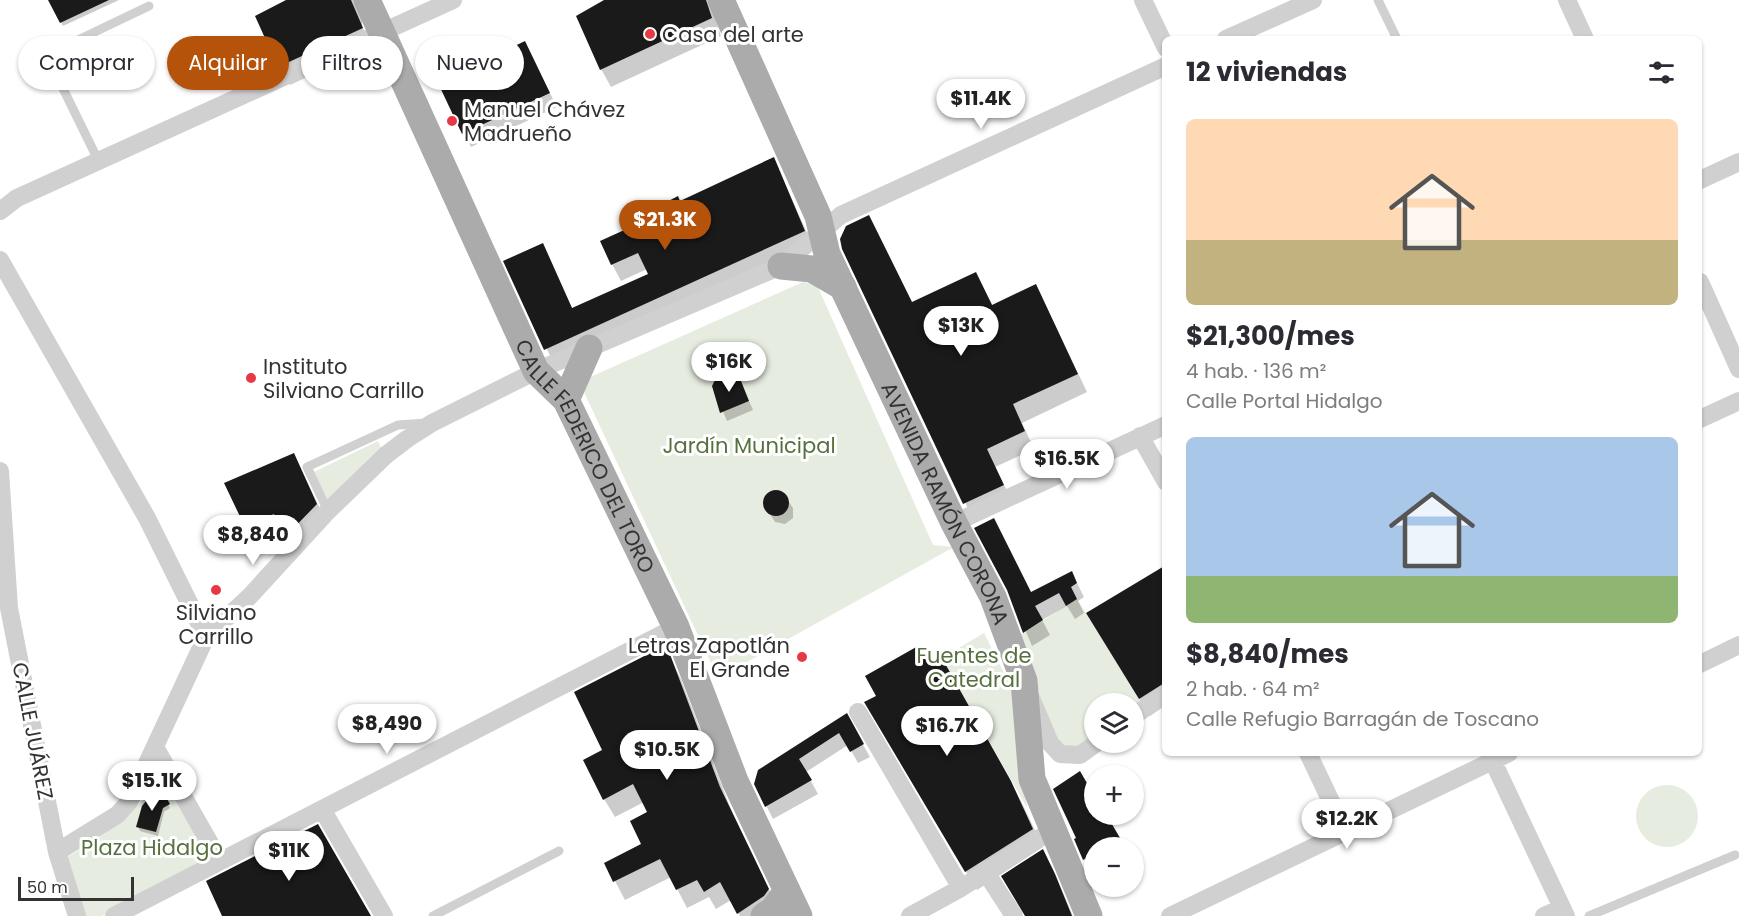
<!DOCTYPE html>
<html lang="es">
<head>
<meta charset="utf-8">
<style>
	:root { --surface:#fff; --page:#f2f2f3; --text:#2b2b33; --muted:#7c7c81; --accent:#b45309 }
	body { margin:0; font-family:Poppins,sans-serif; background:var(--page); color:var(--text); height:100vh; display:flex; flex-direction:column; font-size:22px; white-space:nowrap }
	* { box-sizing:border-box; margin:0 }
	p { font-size:20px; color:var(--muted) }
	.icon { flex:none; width:33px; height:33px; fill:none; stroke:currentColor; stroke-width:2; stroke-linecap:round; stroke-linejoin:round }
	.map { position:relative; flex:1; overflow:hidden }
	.side { position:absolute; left:1162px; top:36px; width:540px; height:720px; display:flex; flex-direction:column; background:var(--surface); border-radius:9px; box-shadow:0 2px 4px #0004 }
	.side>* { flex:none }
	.hud { position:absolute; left:18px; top:36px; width:570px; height:54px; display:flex; gap:12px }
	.fabs { position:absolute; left:1084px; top:693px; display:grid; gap:12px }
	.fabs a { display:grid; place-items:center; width:60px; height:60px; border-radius:50%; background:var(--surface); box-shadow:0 2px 4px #0004; font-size:30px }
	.scale { position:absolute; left:18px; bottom:15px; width:116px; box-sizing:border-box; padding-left:6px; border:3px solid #333; border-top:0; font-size:16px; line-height:21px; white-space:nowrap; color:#333; -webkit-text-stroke:4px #fff; paint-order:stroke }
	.price { position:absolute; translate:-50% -51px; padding:0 14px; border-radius:21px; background:#fff; color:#222; font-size:20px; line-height:39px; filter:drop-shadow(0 2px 3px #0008) }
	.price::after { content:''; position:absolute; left:50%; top:36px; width:18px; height:14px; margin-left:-9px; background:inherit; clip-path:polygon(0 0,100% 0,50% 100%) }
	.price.current { background:var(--accent); color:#fff }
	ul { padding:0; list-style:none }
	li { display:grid; align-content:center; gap:12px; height:318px; padding:0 24px }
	li span { display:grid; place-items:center; height:186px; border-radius:9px; color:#555 }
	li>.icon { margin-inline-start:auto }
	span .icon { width:108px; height:108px; fill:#fffc; stroke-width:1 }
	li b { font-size:26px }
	h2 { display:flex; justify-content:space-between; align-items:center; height:72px; padding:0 24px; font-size:26px }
	.tag { padding:0 21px; border-radius:27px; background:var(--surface); box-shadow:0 2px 4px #0004; font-size:21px; line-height:54px }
	.tag.current { background:var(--accent); color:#fff }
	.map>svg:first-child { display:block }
	.green { fill:#e6ecdf }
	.shadow { fill:#0003 }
	.building { fill:#1a1a1a }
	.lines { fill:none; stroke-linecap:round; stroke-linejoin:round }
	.lane { stroke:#d0d0d0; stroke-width:9 }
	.street { stroke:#d0d0d0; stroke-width:18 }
	.primary { stroke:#ababab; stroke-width:27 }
	.poi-dot { fill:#e63946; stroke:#fff; stroke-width:2 }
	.labels { text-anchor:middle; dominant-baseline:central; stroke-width:6; stroke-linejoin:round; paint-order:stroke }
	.poi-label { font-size:21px; fill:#333; stroke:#fff; text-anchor:start }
	.park-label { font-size:21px; fill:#56703f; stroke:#fff }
	.street-label { font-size:21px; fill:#333; stroke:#fff }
</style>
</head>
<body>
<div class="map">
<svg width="1739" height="916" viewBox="0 0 1739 916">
	<rect width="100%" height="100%" fill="#fff"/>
	<path class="green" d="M803,282L817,285L933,545L954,547L718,678L583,390L588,378Z
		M378,441L382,450L328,500L314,472Z
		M1077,599L1142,703L1134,709V704H1095V737L1073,749L1058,743L1014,639Z
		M984,633L1013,691L1027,808L942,658Z
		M158,783L164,784L211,859L102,916H83L64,859C101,837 132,817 158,783Z
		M1636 816a31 31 0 1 1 62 0a31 31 0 1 1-62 0Z"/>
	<path class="shadow" d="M50,0H119L63,26Z
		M289,0H357L363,12L362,26L372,47L290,85L257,17Z
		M607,0H713L715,18L721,36L611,87L601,69Z
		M532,57L557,107L471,147L440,83Z
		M773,158L814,248L555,366L505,262L542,245L573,310L650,275L647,269L621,281L612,264L664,214L680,203Z
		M843,248L913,304L976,274L993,306L1045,304L1087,392L1022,423L1034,449L995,467L1013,503L974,521Z
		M713,387L745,392L753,410L727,421Z
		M294,455L327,523L296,554L284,532L257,544L247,526Z
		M771,492H782L793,508V518L785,524L775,522L765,506L766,498Z
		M1072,573L1084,597L1078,601L1084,613L1075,619L1067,606L1042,620L1050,635L1032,646L1008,589L1031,594Z
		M1166,574V705L1150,716L1099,632Z
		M668,654L680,677L730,807L778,908L771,916H740L731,900L716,909L709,897L687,908L671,877L625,900L606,864L643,845L649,812L644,802L615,817L604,799V750Z
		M942,660L1021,801L1043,847L977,890L866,703Z
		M846,715L870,757L858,763L848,745L806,772L818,794L773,819L755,784Z
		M162,793L170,808L164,812L158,836L140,831L138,827Z
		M1095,800V814H1104L1124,848H1095L1094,877L1084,859Z
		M1042,851L1053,869L1073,916H1025Z"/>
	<path class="building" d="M48,0H109L60,23Z
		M286,0H351L363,28L278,67L255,16Z
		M604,0H706L712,18L600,70L576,16Z
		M525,41L550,93L462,134L438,83Z
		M774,157L805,231L544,350L503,261L543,243L572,308L648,274L638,253L611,265L600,241L662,213L659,206L678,196L680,201Z
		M869,215L912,302L976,272L992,305L1036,284L1078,374L1013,404L1025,431L987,449L1004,485L963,504L842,249L840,239L846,226Z
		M728,374L741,381L749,401L720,413L712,386L715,380Z
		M294,453L317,504L285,537L274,514L245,527L224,483Z
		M763 503a13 13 0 1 1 26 0a13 13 0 1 1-26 0Z
		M994,518L1031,592L1072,571L1077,583L1071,587L1077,599L1066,606L1059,593L1035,606L1043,620L1023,633L1007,590L974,528Z
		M1166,565V682L1139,699L1086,613Z
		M918,646L929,665L942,658L1011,781L1033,829L965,872L864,702L876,696L865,676Z
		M658,649L669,653L671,657L720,787L769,889L764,896L737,914L720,882L704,892L697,880L676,890L660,859L613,882L604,863L641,844L630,821L647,812L633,784L603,800L583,760L602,750L574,692Z
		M847,713L864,744L850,752L839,733L799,759L812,780L765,807L754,784L758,770Z
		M1080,771L1095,797V814H1106L1123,843L1116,848H1095V852L1083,860L1074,839L1076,838L1053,789Z
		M154,791L163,792L170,804L163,808L156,832L136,827L142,806Z
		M318,824L371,916H222L206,881Z
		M1043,849L1055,874L1072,916H1025L1001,876Z"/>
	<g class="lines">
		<path class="lane" d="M1378,0L1397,39
			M98,160L52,66L51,58L55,51L149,6
			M328,511L307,467L398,425L427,423
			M433,916L559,851
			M1589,916L1735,855"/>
		<path class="street" d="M1143,0L1166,48
			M1567,0L1585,39
			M1226,39L1313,0
			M1700,180L1739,162
			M0,211L17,198L453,0
			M0,260L147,518L206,637
			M1700,282L1739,369
			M1700,419L1739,401
			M1140,436L1166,482
			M0,471L9,608L57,852L77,916
			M954,523L1166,425
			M1700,664L1739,645
			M1031,698L1050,743L1060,754L1080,755L1098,742
			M858,712L961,888
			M1134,716L1166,693
			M155,747L220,861
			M1308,753L1345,831
			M1489,753L1566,916
			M322,809L384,916
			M57,852L117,815L129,802L206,637L250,596L328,511L386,455L407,439L432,423L536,371L781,266L841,215L1166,66
			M985,871L1014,916
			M114,916L676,627
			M910,916L961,888L1043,836
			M1170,916L1509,753
			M1544,916L1562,908"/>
		<g class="primary">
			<path id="s1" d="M367,0L536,371L566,400L676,627L735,781L799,916"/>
			<path id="s2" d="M721,0L818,216L827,254L954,523L993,597L1024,681L1032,779L1089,916"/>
			<path d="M781,266L812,269L843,287"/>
			<path d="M566,400L589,348"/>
			<path d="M764,916L773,910L787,891"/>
		</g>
	</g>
	<g class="poi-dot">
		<circle cx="650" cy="34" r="6"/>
		<circle cx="452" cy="121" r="6"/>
		<circle cx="251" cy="378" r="6"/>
		<circle cx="216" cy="590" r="6"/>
		<circle cx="802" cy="657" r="6"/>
	</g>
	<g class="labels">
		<g class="poi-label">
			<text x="662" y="34">Casa del arte</text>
			<text x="464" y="109">Manuel Chávez<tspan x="464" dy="24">Madrueño</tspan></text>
			<text x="263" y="366">Instituto<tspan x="263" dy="24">Silviano Carrillo</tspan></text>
			<text x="216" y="612" text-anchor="middle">Silviano<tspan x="216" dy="24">Carrillo</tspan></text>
			<text x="790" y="645" text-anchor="end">Letras Zapotlán<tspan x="790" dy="24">El Grande</tspan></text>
		</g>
		<g class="park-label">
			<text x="749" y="445">Jardín Municipal</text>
			<text x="974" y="655">Fuentes de<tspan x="974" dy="24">Catedral</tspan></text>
			<text x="152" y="847">Plaza Hidalgo</text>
		</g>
		<g class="street-label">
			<text stroke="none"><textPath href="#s1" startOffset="507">CALLE FEDERICO DEL TORO</textPath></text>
			<text stroke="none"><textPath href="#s2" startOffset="552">AVENIDA RAMÓN CORONA</textPath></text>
			<text transform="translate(33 731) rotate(79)">CALLE JUÁREZ</text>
		</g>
	</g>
</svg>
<div class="fabs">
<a><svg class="icon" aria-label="layers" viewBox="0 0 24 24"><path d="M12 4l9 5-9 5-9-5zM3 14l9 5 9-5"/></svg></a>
<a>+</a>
<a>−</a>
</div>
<div class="scale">50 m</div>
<b class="price" style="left:981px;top:130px">$11.4K</b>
<b class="price current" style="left:665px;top:251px">$21.3K</b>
<b class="price" style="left:961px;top:357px">$13K</b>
<b class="price" style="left:729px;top:393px">$16K</b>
<b class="price" style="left:1067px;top:490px">$16.5K</b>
<b class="price" style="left:253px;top:566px">$8,840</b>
<b class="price" style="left:387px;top:755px">$8,490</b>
<b class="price" style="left:947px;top:757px">$16.7K</b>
<b class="price" style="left:667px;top:781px">$10.5K</b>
<b class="price" style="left:152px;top:812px">$15.1K</b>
<b class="price" style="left:1347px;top:850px">$12.2K</b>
<b class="price" style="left:289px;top:882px">$11K</b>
<div class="hud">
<a class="tag">Comprar</a>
<a class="tag current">Alquilar</a>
<a class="tag">Filtros</a>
<a class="tag">Nuevo</a>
</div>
<section class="side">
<h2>12 viviendas<svg class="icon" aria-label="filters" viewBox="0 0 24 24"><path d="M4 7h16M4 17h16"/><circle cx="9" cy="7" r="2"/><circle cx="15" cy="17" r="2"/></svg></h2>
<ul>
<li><span style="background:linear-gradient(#ffd9b3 65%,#c2b280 0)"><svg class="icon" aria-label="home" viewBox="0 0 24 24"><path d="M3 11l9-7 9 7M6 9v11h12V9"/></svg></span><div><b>$21,300/mes</b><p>4 hab. · 136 m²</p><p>Calle Portal Hidalgo</p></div></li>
<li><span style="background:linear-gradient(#a9c7e8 75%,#8fb573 0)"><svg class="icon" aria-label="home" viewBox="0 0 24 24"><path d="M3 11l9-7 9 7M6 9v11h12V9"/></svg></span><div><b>$8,840/mes</b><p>2 hab. · 64 m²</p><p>Calle Refugio Barragán de Toscano</p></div></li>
</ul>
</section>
</div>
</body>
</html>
